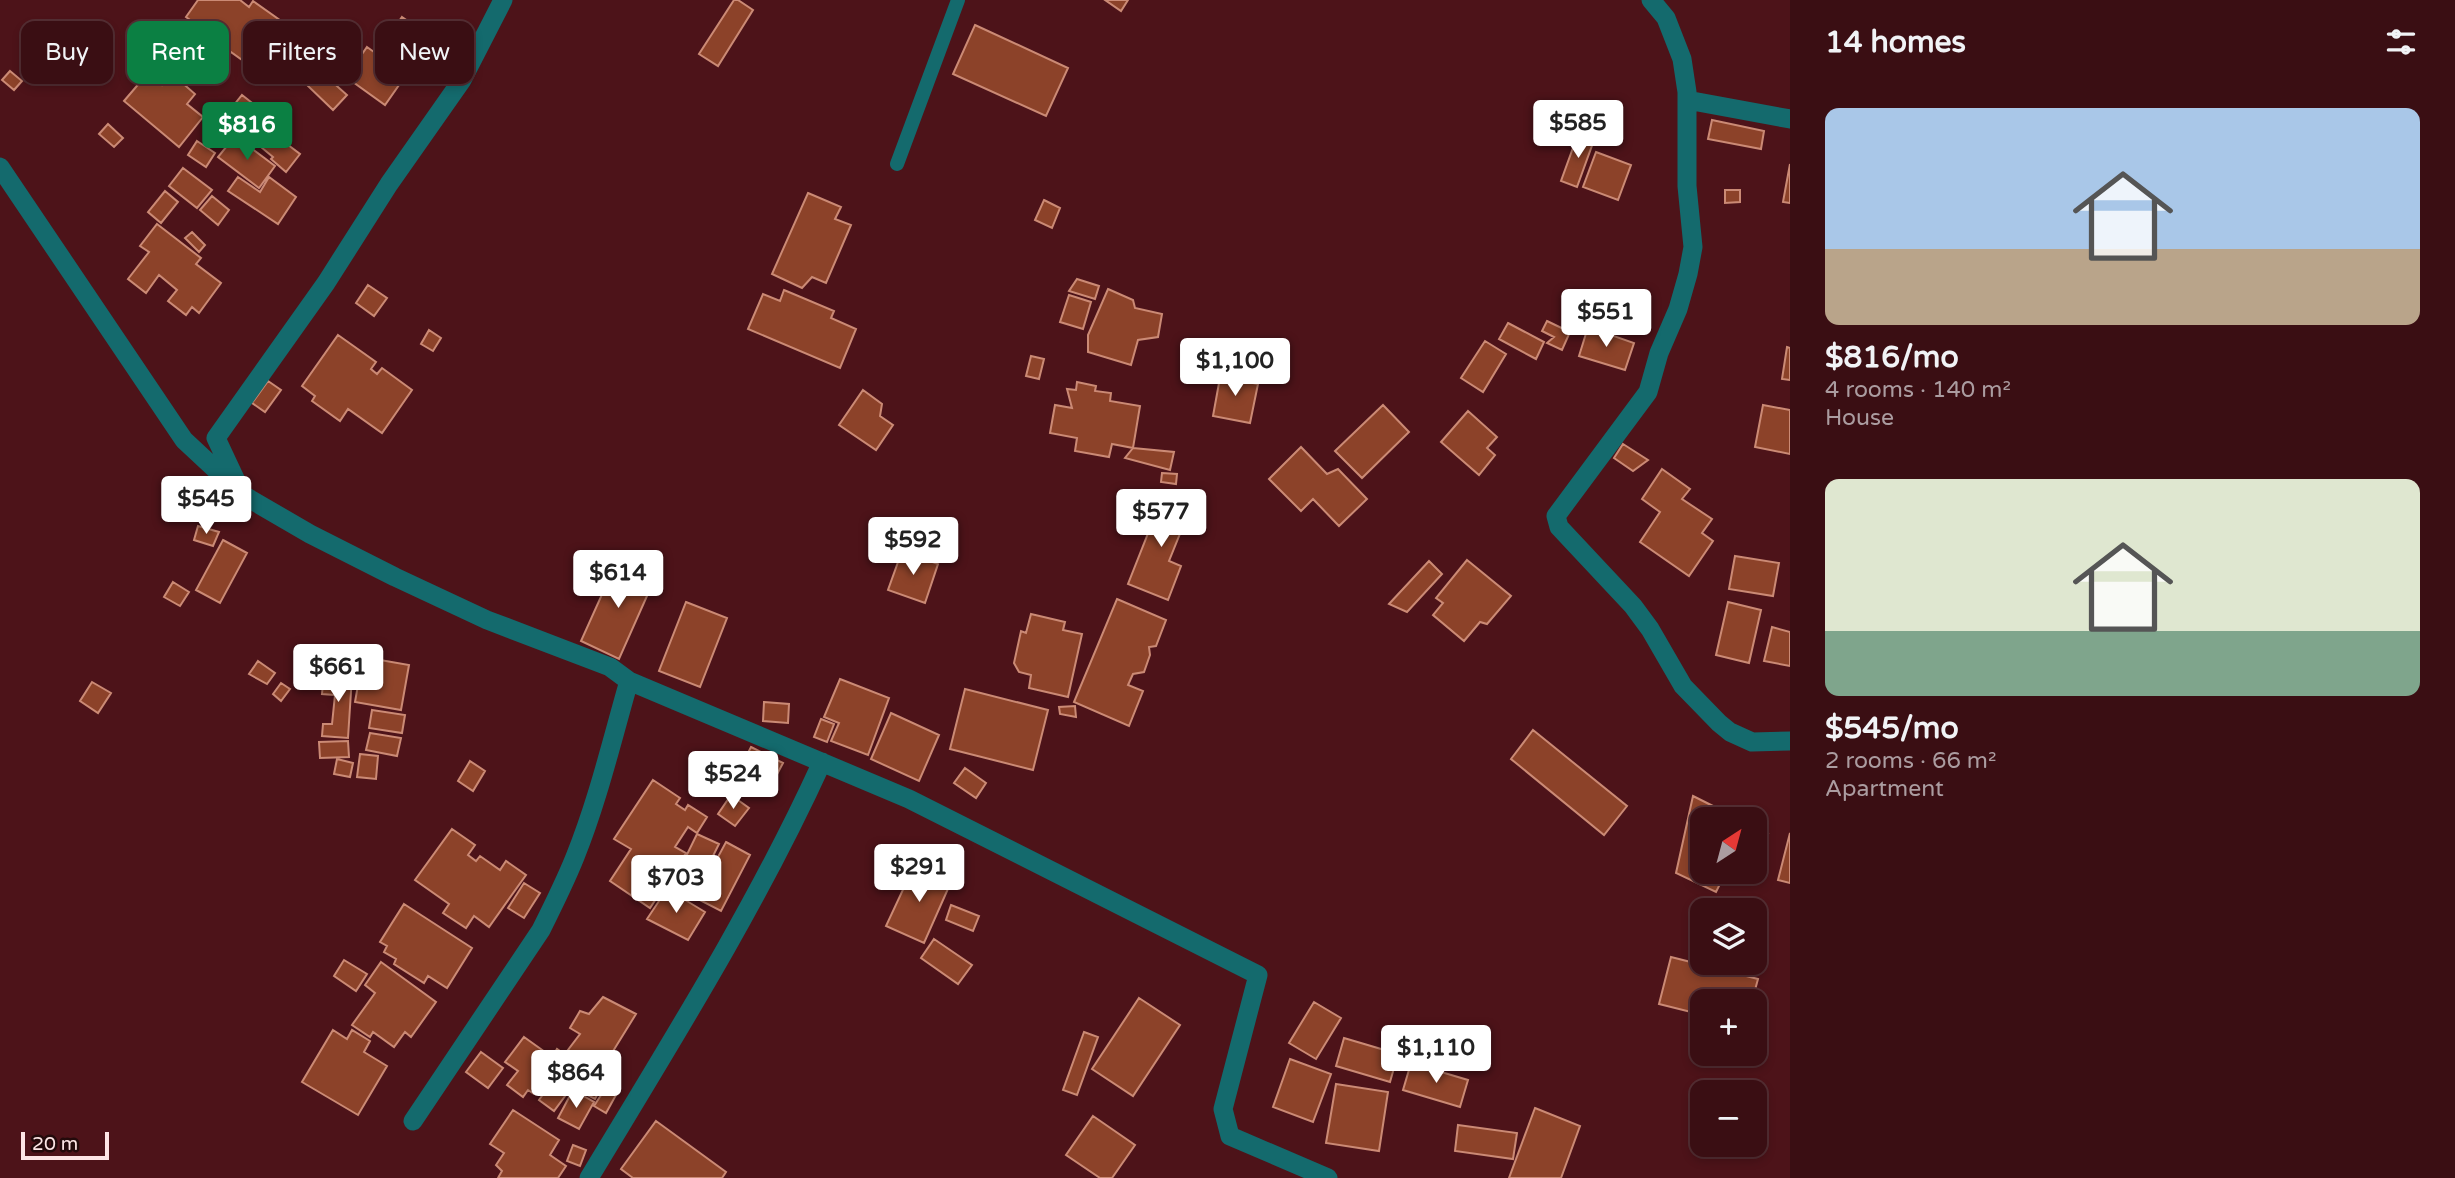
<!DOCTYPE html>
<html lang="en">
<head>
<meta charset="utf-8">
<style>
	:root { --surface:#3a0e13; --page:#451c21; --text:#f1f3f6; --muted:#ab9ca0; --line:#542e33; --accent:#0b8043 }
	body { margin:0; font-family:"Varela Round",sans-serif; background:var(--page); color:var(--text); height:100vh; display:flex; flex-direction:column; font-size:26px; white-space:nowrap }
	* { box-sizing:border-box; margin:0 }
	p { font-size:23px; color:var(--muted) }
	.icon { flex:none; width:38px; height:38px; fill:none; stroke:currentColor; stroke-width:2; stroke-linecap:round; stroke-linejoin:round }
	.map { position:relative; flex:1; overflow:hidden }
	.drawer { display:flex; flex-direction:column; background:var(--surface); width:665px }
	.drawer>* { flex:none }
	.banner { position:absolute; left:21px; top:21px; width:665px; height:63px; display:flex; gap:14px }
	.needle { width:46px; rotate:36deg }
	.tools { position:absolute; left:1690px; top:807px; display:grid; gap:14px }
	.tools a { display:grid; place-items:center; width:77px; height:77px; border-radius:14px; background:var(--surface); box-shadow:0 4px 10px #0003,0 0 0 2px var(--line); font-size:35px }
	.scale { position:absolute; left:21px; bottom:18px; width:88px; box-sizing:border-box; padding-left:7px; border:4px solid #fde5e5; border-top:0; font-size:19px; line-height:24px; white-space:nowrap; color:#fde5e5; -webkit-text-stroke:5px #230a0b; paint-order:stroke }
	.price { position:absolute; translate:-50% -60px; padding:0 16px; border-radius:7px; background:#fff; color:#222; font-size:23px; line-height:46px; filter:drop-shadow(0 2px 4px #0008) }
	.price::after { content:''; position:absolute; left:50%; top:42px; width:21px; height:16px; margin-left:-10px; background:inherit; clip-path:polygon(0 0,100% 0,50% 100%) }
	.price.selected { background:var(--accent); color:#fff }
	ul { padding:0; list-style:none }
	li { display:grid; align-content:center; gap:14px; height:371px; padding:0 35px }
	li span { display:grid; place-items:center; height:217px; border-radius:14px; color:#555 }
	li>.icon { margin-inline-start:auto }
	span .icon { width:126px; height:126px; fill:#fffc; stroke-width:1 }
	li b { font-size:30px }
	h2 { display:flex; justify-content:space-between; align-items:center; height:84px; padding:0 35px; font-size:30px }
	.pill { padding:0 24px; border-radius:14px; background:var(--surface); box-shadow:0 4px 10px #0003,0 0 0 2px var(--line); font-size:24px; line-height:63px }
	.pill.selected { background:var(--accent); color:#fff }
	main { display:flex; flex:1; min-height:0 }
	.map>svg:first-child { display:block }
	.building { fill:#8c4229; stroke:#cb8a75; stroke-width:2 }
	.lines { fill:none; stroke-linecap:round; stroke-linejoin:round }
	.service { stroke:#146a6d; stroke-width:14 }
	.minor { stroke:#146a6d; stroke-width:19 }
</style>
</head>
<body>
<main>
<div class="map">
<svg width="1790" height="1178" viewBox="0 0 1790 1178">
	<rect width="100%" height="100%" fill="#4d1319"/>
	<path class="building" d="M198,0H240L249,7L253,1L284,23L252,67L228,50L224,56L202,41L208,33L186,17Z
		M734,0H738L753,10L718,66L699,54Z
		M1105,0H1128L1121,11Z
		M402,17L439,42L416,75L379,50Z
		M975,25L1068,68L1046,116L953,74Z
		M367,47L406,75L385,105L346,77Z
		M10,71L22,81L14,90L2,80Z
		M320,71L347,95L333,110L307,85Z
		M148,73L162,85L172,74L195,94L187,104L203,117L179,147L124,101Z
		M242,95L265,113L245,138L222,120Z
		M1712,120L1764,131L1761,149L1708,139Z
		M259,123L300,154L286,172L271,159L273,157L255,142L251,144L245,140Z
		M108,124L123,138L114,147L99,134Z
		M1578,134L1594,140L1577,187L1561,181Z
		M235,136L275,166L259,188L218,157Z
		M197,141L215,153L206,167L188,155Z
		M1596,152L1631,165L1618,200L1583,187Z
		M1790,164V203L1783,202Z
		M183,168L212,190L197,208L169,186Z
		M238,177L260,192L269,177L296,197L278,224L228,191Z
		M1725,190H1740V202L1725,203Z
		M165,191L178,202L161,223L148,212Z
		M808,193L841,207L835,219L851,225L826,283L812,277L802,288L772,274Z
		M212,196L229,210L218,225L200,210Z
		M1044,200L1060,208L1052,228L1035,220Z
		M157,224L201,258L196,264L221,283L199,313L192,307L186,315L168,301L177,290L159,275L146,293L128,279L149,252L140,246Z
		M192,232L205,245L199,252L185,238Z
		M1077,279L1099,286L1095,299L1069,291Z
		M368,285L387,298L374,316L356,303Z
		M1108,289L1133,300L1135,308L1162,314L1158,337L1138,340L1131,365L1088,352V335Z
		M784,290L834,311L831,318L856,329L840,368L748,329L763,294L780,301Z
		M1069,295L1091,302L1083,329L1060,322Z
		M1547,321L1570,332L1562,350L1547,343L1554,337L1542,331Z
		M1508,323L1544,342L1536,359L1499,339Z
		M1588,327L1634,343L1625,370L1579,356Z
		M429,330L441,338L433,351L421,344Z
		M338,335L376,362L371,369L377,374L382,368L412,390L382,433L348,409L340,421L312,401L315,396L302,386Z
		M1485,341L1506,354L1483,392L1461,378Z
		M1787,347L1790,348V380L1782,379Z
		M1031,356L1044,359L1039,379L1026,376Z
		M1221,372L1243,376L1242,381L1258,384L1250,423L1213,416Z
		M268,381L281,390L265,412L252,403Z
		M1077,382L1096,386L1095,391L1111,393L1110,401L1140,406L1133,448L1112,444L1109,457L1075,451L1077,438L1050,433L1055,405L1072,408L1067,389L1076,390Z
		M863,390L882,404L880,416L893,425L876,450L839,425Z
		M1383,405L1409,432L1362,478L1335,451Z
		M1763,405L1790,410V454L1755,447Z
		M1468,411L1497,437L1487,448L1495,455L1479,475L1441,442Z
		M1623,444L1648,460L1633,471L1614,458Z
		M1301,447L1327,474L1338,469L1367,499L1339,526L1313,499L1301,511L1269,479Z
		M1133,448L1174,452L1170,470L1125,458Z
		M1662,469L1690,489L1682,499L1712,519L1702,533L1713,541L1689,576L1640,542L1660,512L1642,499Z
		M1162,473L1177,474L1176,484L1161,482Z
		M1164,493L1192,504L1169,561L1181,566L1168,600L1128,584Z
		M198,526L219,532L213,546L194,540Z
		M223,540L247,553L220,603L196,590Z
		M902,551L938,564L925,603L888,590Z
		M1735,556L1779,563L1773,596L1729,589Z
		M1467,560L1511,596L1487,624L1480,622L1464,641L1433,615L1443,603L1436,598Z
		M617,561L655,578L619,659L581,641Z
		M1429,561L1442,574L1407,612L1389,604Z
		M173,582L189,592L180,606L164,597Z
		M1117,599L1166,620L1156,646L1149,647L1150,655L1144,672L1133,674L1128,685L1143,691L1129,726L1074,702Z
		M686,602L727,618L700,687L659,671Z
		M1728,602L1761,610L1749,663L1716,655Z
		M1031,614L1065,622L1063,630L1082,634L1068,697L1029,688L1031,675L1019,672L1014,663L1021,631L1026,633Z
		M1772,627L1790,632V666L1764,661Z
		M363,657L409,665L401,710L355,702Z
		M258,661L275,673L267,684L249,674Z
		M324,673L352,676L348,738L322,736L323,724H332L335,695L322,694Z
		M840,679L889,698L868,755L831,741L839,723L824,717Z
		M92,682L111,693L98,713L80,701Z
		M281,683L290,689L281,701L273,694Z
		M965,689L1048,710L1033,770L950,749Z
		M764,702L789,704L788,723L763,721Z
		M1075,706L1076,717L1060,714L1059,707Z
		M372,710L405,715L402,733L369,728Z
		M891,713L939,735L919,781L871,759Z
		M821,719L834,724L827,742L814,737Z
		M1533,730L1627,806L1604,835L1511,759Z
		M370,733L401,738L397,756L366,750Z
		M348,741L349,757L320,758L319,742Z
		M751,747L783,763L774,780L767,776L759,791L735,778Z
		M360,754L378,756L376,779L357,777Z
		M337,759L353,763L350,777L334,774Z
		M470,761L485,771L473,791L458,781Z
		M965,768L986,783L976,798L954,783Z
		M653,780L680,798L676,804L685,810L688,805L707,817L697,833L688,827L675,847L686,853L650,908L610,881L631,849L614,839Z
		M731,795L749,808L735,826L718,814Z
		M1693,796L1739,819H1703V872H1726L1716,892L1676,873Z
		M1755,827L1768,834L1755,860Z
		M452,829L475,845L468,855L476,861L480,856L500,870L506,861L526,875L489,927L474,916L466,928L443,913L449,904L415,880Z
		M1790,833V883L1778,880Z
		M697,834L719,844L694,894L673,883Z
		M726,842L750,855L721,911L696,898Z
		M914,866L951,882L924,943L886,926Z
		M524,883L540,893L524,918L508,908Z
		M667,889L705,912L688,940L647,919Z
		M404,904L472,948L447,988L428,976L424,983L394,964L396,959L384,952L387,946L380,942Z
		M951,905L979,916L973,931L946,920Z
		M934,939L972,965L958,984L921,958Z
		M1671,957L1758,979L1752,1001H1703V1015L1659,1004Z
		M344,960L367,974L356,991L334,976Z
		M381,962L436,1002L411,1037L405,1032L394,1047L373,1032L370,1037L352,1025L375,993L365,985Z
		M603,997L636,1014L602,1069L568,1050L580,1034L570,1028L580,1011L589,1014Z
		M1139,998L1180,1025L1133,1096L1092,1069Z
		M1314,1002L1341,1018L1316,1059L1289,1043Z
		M333,1030L347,1039L352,1030L370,1041L364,1052L387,1066L358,1115L302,1082Z
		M1084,1032L1098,1037L1077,1095L1063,1090Z
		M524,1037L552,1057L557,1049L585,1069L554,1111L539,1100L544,1093L538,1089L534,1094L528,1090L523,1097L507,1085L518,1071L505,1062Z
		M1344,1038L1398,1054L1390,1082L1336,1066Z
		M481,1052L503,1068L488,1088L466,1072Z
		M1290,1059L1331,1074L1313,1122L1273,1107Z
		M1411,1063L1468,1080L1460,1107L1403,1090Z
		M586,1070L605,1080L595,1099L576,1089Z
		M1336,1084L1388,1092L1379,1151L1326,1143Z
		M605,1089L616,1095L606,1113L594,1106Z
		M573,1090L594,1102L579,1129L558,1118Z
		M1535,1108L1580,1126L1561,1178H1509Z
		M513,1110L559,1140L550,1155L566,1166L558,1178H498L502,1171L496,1165L504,1153L490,1144Z
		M1093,1116L1135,1145L1112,1178H1100L1066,1155Z
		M656,1121L726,1172L722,1178H633L621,1169Z
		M1458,1125L1517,1133L1513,1159L1455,1151Z
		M573,1145L586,1150L580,1166L567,1161Z"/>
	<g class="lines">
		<path class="service" d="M897,164L958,0"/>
		<path class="minor" d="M1651,0L1666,18L1682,59L1687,92V186L1693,247L1688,274L1678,309L1659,353L1648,392L1556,516L1559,527L1633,606L1650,629L1683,686L1719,723L1730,732L1752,742L1790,741
			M1687,100L1790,119
			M0,167L184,440L243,495L310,534L395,577L487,620L610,667L629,681L909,799L1258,975L1223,1109L1230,1136L1328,1178
			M238,485L216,438L326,283L389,184L462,80L503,0
			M413,1121L541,930C553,906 565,882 575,857C598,800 612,740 629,681
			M589,1178C671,1042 756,907 822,762"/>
	</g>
</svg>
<div class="tools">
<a><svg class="needle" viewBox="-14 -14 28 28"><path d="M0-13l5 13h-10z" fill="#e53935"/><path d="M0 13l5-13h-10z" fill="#ab9ca0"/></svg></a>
<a><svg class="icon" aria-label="layers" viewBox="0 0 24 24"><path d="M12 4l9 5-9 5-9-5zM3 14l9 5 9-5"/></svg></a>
<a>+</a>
<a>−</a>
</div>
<div class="scale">20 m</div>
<b class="price" style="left:1578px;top:160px">$585</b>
<b class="price selected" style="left:247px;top:162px">$816</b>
<b class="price" style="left:1606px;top:349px">$551</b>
<b class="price" style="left:1235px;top:398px">$1,100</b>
<b class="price" style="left:206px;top:536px">$545</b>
<b class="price" style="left:1161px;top:549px">$577</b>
<b class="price" style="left:913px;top:577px">$592</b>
<b class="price" style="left:618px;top:610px">$614</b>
<b class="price" style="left:338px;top:704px">$661</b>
<b class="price" style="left:733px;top:811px">$524</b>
<b class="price" style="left:919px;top:904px">$291</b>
<b class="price" style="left:676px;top:915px">$703</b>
<b class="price" style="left:1436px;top:1085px">$1,110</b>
<b class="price" style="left:576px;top:1110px">$864</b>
<div class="banner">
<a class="pill">Buy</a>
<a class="pill selected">Rent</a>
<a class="pill">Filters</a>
<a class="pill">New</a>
</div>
</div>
<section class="drawer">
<h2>14 homes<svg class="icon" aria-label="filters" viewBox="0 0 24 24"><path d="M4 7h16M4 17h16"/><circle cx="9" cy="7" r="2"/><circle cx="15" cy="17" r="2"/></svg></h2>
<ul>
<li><span style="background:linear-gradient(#a9c7e8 65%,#b9a48a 0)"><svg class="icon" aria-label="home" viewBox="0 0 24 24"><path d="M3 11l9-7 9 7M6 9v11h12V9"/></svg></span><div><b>$816/mo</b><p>4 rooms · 140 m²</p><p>House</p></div></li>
<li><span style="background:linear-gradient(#dfe7d0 70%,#7fa58c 0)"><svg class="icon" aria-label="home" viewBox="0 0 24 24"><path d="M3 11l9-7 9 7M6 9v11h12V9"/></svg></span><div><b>$545/mo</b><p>2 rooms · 66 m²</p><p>Apartment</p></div></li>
</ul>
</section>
</main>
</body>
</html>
